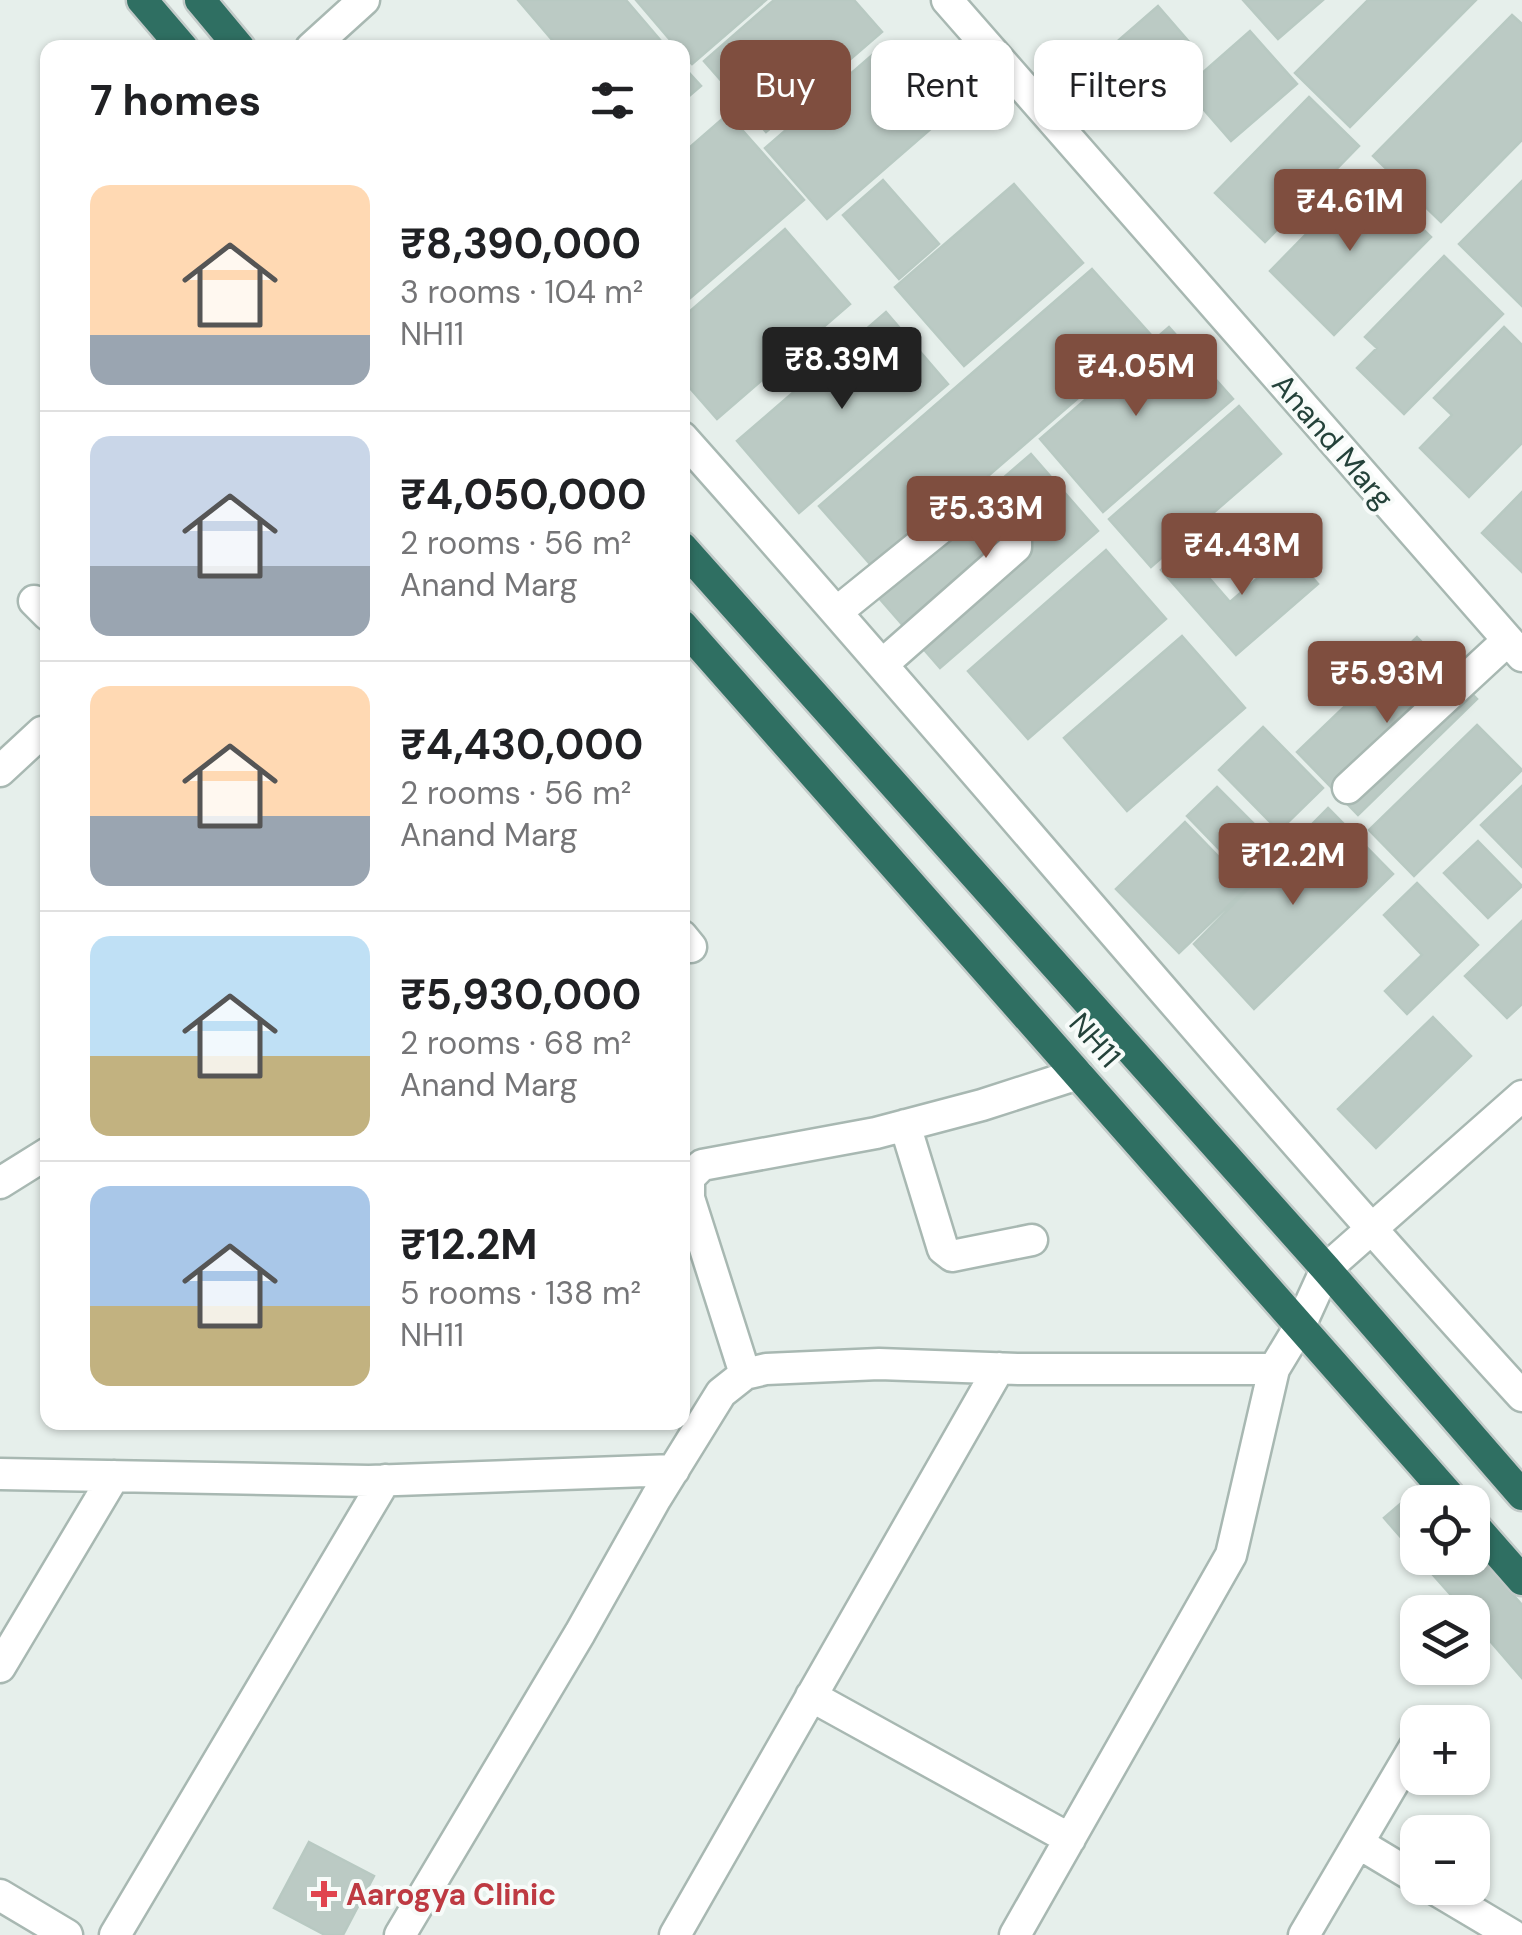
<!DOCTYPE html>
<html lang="en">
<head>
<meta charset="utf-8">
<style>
	:root { --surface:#fff; --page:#f6f6f6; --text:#202124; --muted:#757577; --line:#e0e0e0; --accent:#7f4e3f }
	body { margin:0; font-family:"DM Sans",sans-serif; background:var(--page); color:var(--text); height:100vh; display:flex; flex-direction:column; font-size:38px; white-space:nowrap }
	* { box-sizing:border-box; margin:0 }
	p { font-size:32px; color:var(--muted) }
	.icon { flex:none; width:55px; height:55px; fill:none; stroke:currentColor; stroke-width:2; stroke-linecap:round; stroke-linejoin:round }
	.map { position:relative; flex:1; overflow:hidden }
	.details { position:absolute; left:40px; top:40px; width:650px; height:1390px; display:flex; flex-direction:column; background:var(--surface); border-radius:20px; box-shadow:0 2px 8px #0004 }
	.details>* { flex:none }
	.guide { position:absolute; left:720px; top:40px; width:650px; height:90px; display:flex; gap:20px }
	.tools { position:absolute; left:1400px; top:1485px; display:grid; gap:20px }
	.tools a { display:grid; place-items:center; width:90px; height:90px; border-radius:20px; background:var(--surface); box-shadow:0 2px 8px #0004; font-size:50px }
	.price { position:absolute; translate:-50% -85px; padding:0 22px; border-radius:10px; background:var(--accent); color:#fff; font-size:32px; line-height:65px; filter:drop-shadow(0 2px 5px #0008) }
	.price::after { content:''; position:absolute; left:50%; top:60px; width:30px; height:22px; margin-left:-15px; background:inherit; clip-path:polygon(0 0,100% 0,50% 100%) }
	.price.current { background:#222; color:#fff }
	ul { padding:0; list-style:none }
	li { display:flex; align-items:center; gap:30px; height:250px; padding:0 50px }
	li+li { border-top:2px solid var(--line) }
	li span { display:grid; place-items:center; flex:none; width:280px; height:200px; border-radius:20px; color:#555 }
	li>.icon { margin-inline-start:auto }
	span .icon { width:120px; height:120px; fill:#fffc; stroke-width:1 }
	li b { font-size:42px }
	h2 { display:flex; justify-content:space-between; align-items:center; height:120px; padding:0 50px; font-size:42px }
	.tag { padding:0 35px; border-radius:20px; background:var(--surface); box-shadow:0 2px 8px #0004; font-size:35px; line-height:90px }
	.tag.current { background:var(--accent); color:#fff }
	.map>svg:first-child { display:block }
	.building { fill:#bbcac4; stroke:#b8c9c2; stroke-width:2.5 }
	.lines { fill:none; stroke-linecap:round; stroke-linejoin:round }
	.minor-casing { stroke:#a8b8b2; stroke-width:35 }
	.highway-casing { stroke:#c2cac8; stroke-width:35 }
	.minor { stroke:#fff; stroke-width:30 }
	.highway { stroke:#2f6f62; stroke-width:30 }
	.health-dot { fill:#e0444e; stroke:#f7fbf9; stroke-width:4 }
	.labels { text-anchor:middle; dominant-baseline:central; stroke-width:8; stroke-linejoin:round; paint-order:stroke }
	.street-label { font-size:30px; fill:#24423a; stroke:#f7fbf9 }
	.health-label { font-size:30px; font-weight:bold; fill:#be3a42; stroke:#f7fbf9; text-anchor:start }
</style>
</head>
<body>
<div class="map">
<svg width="1522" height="1935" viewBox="0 0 1522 1935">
	<rect width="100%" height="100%" fill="#e6efeb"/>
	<path class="building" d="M518,0H626L667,48H559Z
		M636,0H766L692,64L682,54V48H677Z
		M774,0H854L882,32L766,132L704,61Z
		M1243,0H1323L1278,39Z
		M1368,0H1476L1350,127L1295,73Z
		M1158,6L1191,44L1138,89L1105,52Z
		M1512,15L1522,24V140L1441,222L1373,156Z
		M1250,31L1297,84L1231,141L1185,88Z
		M886,43L948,114L827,219L765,148Z
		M682,65L701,86L682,102Z
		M1309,97L1359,146L1265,242L1215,193Z
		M728,114L804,200L682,305V154Z
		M1366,173L1431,237L1334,335L1270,271Z
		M883,180L939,244L899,279L843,215Z
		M1522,181V306L1459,244Z
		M1014,184L1083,263L964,366L895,287Z
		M785,229L850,304L717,419L682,379V318Z
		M1444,256L1503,314L1404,414L1357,368L1377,348L1365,337Z
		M1092,269L1151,335L877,572L819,506Z
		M886,312L948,384L799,513L737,441Z
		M1169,327L1233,399L1103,512L1040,439Z
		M1504,327L1522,345V443L1469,497L1420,448L1452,415L1434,398Z
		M1239,406L1281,454L1151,567L1109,519Z
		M1031,454L1098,531L940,668L873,591Z
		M1522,492V572L1482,533Z
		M1106,550L1166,619L1028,739L968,671Z
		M1185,550L1230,602L1289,551L1318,584L1236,655L1161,570Z
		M1182,636L1245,708L1127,811L1064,738Z
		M1417,637L1477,699L1358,815L1297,752Z
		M1477,725L1522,770L1414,876L1369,830Z
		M1263,727L1323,788L1279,831L1219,770Z
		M1522,786V867L1481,825Z
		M1217,787L1278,848L1247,878L1187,816Z
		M1328,808L1393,874L1254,1009L1194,944Z
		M1185,822L1248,887L1179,953L1116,889Z
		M1478,841L1522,886L1488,918L1444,873Z
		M1417,883L1478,945L1407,1014L1385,991L1422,955L1384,915Z
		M1522,921V1004L1507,1018L1465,976Z
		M1433,1017L1471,1056L1376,1148L1338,1109Z
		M1420,1487L1433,1502H1418V1557L1384,1518Z
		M1472,1548L1522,1605V1678L1472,1620V1612H1466L1418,1558H1472Z
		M309,1842L374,1876L343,1935H325L274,1908Z"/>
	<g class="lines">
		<g class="minor-casing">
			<path id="minor" d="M947,0L1522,656
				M311,48L364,0
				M682,437C965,754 1235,1082 1522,1396
				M34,601L48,615
				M838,611L974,501H997L1016,521V547L884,663
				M0,771L42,732
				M1348,788L1508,640
				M682,936L691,947
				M905,1125L943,1249L952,1256L1032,1240
				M0,1183L48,1153
				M745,1374L689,1198V1178L702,1165L876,1133L982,1105L1078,1074
				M0,1474L369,1481L674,1470
				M0,1667L114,1476
				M811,1696L1070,1839
				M1358,1843L1418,1879
				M1433,1888L1512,1935
				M0,1895L67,1935
				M115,1935L385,1480
				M400,1935L580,1633L656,1498L721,1393L745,1374L766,1369L879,1364L1019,1369H1274
				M675,1935L999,1368
				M1015,1935L1231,1555L1274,1369L1300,1326L1326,1269L1522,1096
				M1304,1935L1418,1741"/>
		</g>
		<g class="highway-casing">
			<path id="highway" d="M142,0L183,48
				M200,0L240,48
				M682,547L1326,1269L1522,1495
				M682,625L1455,1502
				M1472,1523L1522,1580"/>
		</g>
		<use href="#minor" class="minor"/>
		<use href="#highway" class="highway"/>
	</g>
	<path class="health-dot" d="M319 1879h10v10h10v10h-10v10h-10v-10h-10v-10h10z"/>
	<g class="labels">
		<g class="street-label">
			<text transform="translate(1333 441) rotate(49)">Anand Marg</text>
			<text transform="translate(1095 1040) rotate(49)">NH11</text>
		</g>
		<g class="health-label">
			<text x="346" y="1894">Aarogya Clinic</text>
		</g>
	</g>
</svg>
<div class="tools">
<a><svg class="icon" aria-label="locate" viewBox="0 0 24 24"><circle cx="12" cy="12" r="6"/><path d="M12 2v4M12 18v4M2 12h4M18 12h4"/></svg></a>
<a><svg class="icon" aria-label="layers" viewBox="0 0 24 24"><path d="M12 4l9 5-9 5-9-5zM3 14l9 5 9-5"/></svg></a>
<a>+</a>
<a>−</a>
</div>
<b class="price" style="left:1350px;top:254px">₹4.61M</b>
<b class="price current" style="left:842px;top:412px">₹8.39M</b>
<b class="price" style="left:1136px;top:419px">₹4.05M</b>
<b class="price" style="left:986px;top:561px">₹5.33M</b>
<b class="price" style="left:1242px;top:598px">₹4.43M</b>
<b class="price" style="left:1387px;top:726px">₹5.93M</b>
<b class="price" style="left:1293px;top:908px">₹12.2M</b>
<div class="guide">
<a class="tag current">Buy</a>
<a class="tag">Rent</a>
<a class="tag">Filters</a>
</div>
<section class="details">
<h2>7 homes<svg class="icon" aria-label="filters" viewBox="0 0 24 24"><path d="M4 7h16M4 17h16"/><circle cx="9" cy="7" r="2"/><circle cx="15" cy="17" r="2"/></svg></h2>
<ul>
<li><span style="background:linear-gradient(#ffd9b3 75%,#9aa5b1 0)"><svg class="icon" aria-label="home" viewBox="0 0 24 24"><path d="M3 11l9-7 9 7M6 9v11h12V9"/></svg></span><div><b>₹8,390,000</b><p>3 rooms · 104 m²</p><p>NH11</p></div></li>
<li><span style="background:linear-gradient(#c9d6e8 65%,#9aa5b1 0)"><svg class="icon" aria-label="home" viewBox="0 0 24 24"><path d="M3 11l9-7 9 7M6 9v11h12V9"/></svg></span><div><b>₹4,050,000</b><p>2 rooms · 56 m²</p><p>Anand Marg</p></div></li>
<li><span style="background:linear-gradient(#ffd9b3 65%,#9aa5b1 0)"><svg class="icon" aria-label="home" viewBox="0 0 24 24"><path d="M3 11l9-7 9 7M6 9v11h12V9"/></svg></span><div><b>₹4,430,000</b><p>2 rooms · 56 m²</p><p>Anand Marg</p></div></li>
<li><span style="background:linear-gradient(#bfe0f5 60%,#c2b280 0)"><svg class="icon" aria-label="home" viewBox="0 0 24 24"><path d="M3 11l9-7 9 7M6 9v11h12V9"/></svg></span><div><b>₹5,930,000</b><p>2 rooms · 68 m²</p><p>Anand Marg</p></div></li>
<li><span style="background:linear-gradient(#a9c7e8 60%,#c2b280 0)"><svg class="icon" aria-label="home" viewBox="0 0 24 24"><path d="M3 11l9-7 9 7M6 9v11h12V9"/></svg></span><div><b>₹12.2M</b><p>5 rooms · 138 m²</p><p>NH11</p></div></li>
</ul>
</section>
</div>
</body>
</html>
